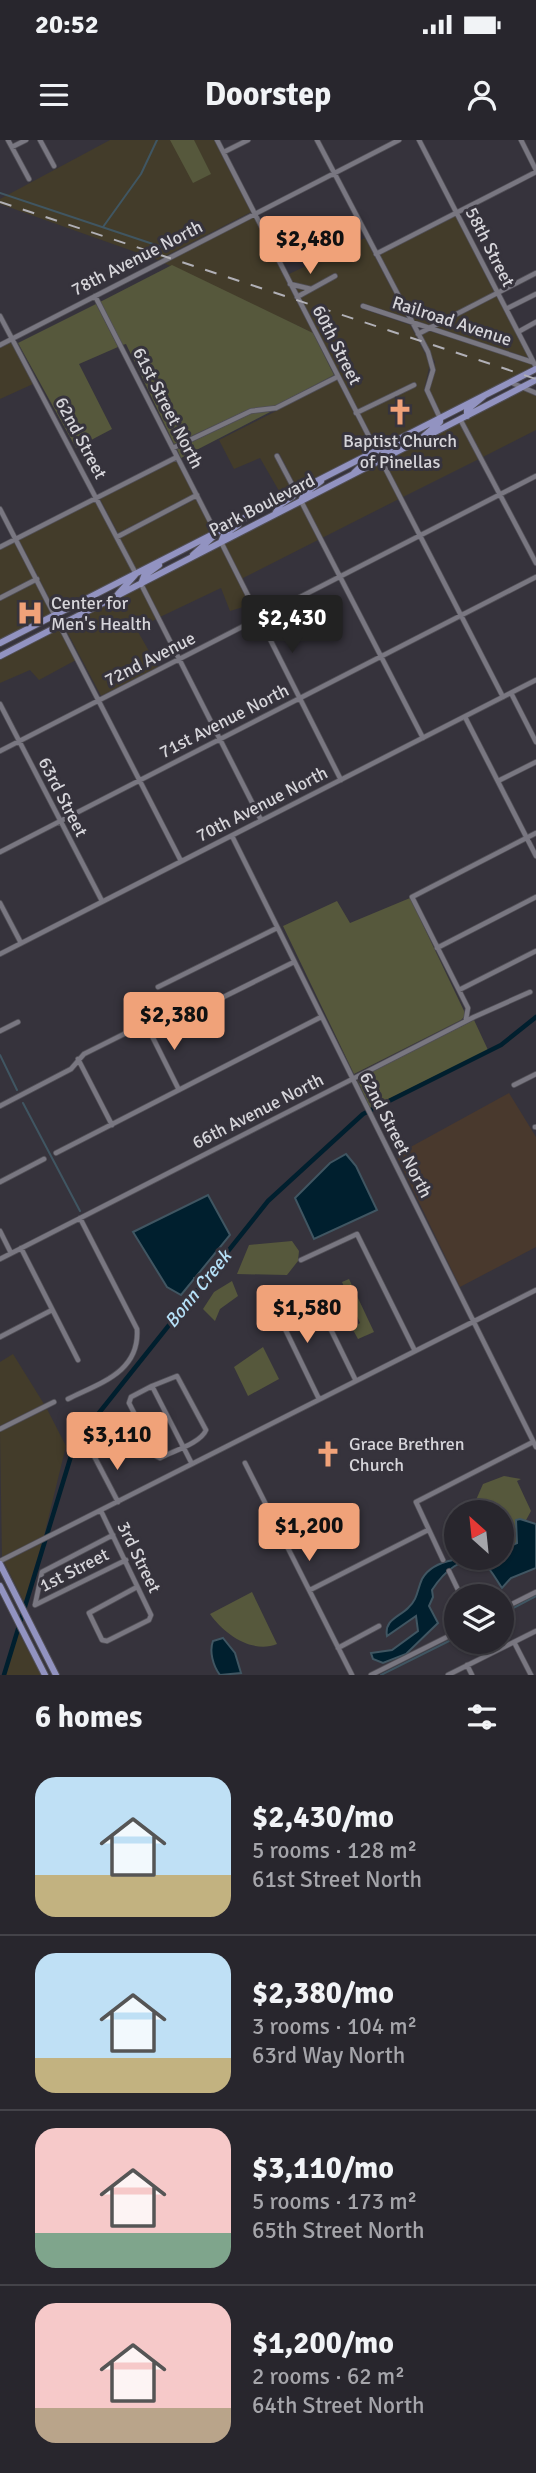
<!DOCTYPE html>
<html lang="en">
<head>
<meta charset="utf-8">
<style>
	:root { --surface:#28262d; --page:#343239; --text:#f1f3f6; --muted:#a5a5aa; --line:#444349; --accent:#f0a279 }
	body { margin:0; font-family:Signika,sans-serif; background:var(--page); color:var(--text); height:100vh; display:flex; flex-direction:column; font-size:26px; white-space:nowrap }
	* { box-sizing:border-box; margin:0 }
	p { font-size:23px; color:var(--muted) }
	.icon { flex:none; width:38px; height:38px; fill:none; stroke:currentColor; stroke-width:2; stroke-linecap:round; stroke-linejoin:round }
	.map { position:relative; height:1535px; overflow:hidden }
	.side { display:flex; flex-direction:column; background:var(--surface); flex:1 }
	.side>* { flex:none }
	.needle { width:46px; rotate:333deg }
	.controls { position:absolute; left:444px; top:1360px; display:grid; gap:14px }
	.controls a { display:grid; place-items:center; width:70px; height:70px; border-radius:50%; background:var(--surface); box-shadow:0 2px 5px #0004,0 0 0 2px var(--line); font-size:35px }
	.price { position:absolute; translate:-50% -60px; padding:0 16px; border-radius:7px; background:var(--accent); color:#111; font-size:23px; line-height:46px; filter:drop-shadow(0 2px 4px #0008) }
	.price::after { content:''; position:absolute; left:50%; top:42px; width:21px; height:16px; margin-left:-10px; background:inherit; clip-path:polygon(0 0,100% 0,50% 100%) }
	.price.current { background:#222; color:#fff }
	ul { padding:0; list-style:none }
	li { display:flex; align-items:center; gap:21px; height:175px; padding:0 35px }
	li+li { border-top:2px solid var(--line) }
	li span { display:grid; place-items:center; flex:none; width:196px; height:140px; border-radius:21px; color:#555 }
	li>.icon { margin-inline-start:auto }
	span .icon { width:84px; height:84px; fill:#fffc; stroke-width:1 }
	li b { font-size:30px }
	h2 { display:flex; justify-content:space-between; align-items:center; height:84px; padding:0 35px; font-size:30px }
	.status { display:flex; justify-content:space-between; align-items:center; height:49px; padding:0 35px; background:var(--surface); direction:ltr }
	.status svg { height:19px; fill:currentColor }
	header { display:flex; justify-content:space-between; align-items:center; height:91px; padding:0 35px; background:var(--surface); font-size:32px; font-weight:700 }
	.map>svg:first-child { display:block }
	.commercial { fill:#433c2a }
	.industrial { fill:#49392d }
	.green { fill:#56583c }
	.water { fill:#001f2e; stroke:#405662; stroke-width:2 }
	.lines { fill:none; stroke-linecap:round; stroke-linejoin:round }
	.stream { stroke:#405662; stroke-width:2 }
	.canal { stroke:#001f2e; stroke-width:4.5 }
	.minor-casing { stroke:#514f56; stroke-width:6 }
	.major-casing { stroke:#514f56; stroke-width:8 }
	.minor { stroke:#797781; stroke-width:4.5 }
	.major { stroke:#9293c1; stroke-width:6 }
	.rail { stroke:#b1b0b6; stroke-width:2; stroke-dasharray:12 12; stroke-linecap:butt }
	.labels { text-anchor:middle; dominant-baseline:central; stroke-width:6; stroke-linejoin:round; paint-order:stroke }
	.street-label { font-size:18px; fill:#d6d5da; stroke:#36333c }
	.poi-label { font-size:18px; fill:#d6d5da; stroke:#36333c; text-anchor:start }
	.water-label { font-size:19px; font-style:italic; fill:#b6e1f8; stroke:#36333c }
</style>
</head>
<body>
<div class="status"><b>20:52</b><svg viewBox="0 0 49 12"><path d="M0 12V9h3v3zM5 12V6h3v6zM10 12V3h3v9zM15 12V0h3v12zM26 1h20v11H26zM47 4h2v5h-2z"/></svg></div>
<header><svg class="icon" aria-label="menu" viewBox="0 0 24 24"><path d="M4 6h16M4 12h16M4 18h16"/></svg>Doorstep<svg class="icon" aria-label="person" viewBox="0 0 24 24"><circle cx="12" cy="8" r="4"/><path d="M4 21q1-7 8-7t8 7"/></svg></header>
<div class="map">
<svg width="536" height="1535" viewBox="0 0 536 1535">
	<rect width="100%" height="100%" fill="#36333c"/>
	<path class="commercial" d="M110,0H214L251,72L158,120L0,64V59Z
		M259,74L289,134L365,98L407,178L361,163L360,168L410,185L430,223L424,250L437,276L377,307L359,274L417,246L414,242L357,270L300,158L338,137L335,133L298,154Z
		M456,76L494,152L428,186L413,181L379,115Z
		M254,77L313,193L164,123Z
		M497,156L529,218L435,188Z
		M429,191L532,224L533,227L441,274L429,250L435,222L421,195Z
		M11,202L33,244L0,259V208Z
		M337,240L373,309L297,348L279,313L275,314L293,350L282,356L260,318L234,329L219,300Z
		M525,250L536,256V290L483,317L464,281Z
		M460,283L479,319L403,357L384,321Z
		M177,320L194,354L118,393L100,359Z
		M380,323L399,359L322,398L304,362Z
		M196,359L212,391L136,430L120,398Z
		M96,361L132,432L56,471L19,400Z
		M300,364L318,400L243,438L245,446L224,403Z
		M15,402L34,438L0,455V410Z
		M220,406L250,465L230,471L221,448L160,477L144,445Z
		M37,442L52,473L0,499V461Z
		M140,447L156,479L137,490L158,527L101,556L64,486Z
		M60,488L76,520L39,540L30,530L0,543V518Z
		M13,1214L44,1264L0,1286V1222Z
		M47,1269L66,1306L44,1396L2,1418L0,1292Z
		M42,1403L24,1462L4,1422Z
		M18,1491L41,1535H3Z"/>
	<path class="industrial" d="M509,953L536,997V1107L460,1147L396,1015Z"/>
	<path class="green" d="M170,0H194L211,34L193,43Z
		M172,125L313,193L334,235L275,266L250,269L174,304L126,204L122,205L100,162Z
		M96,164L118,207L79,224L112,289L76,308L18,203Z
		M272,271L181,318L177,309L252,273Z
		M410,758L466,875L461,880L354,934L283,786L337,761L350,783Z
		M474,880L488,910L370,968L357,939Z
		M292,1101L299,1111L298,1121L287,1135L237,1134L249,1105Z
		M349,1139L374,1192L358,1199L352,1188L360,1183L342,1142Z
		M232,1141L238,1156L220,1169L215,1181L203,1169L214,1152Z
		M263,1207L279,1239L248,1256L234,1227Z
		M504,1336L521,1339L517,1341L531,1371L525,1382L520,1379L517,1403L510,1406L502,1403V1372H490L496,1367L495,1362H489L479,1370L476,1360L483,1344Z
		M252,1452L277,1504C252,1514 224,1494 210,1474Z"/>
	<path class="water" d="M346,1014L356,1026L377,1070L314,1099L295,1058L330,1023Z
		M208,1055L230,1095L181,1155L167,1147L133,1092Z
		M520,1379L536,1384V1428L511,1438L502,1448C497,1441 491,1429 485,1425C463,1412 443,1433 432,1450L433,1457L429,1466L438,1483L406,1514L383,1523L373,1519L371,1513L392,1510L418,1491L416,1476L387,1496C384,1480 399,1477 408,1468C418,1459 417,1450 422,1439C436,1414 478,1418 502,1418V1403L510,1406L517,1403L516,1380Z
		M223,1498L235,1513L241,1533L220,1535C213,1526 209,1511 213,1501Z"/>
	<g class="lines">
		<path class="stream" d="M0,53L162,107
			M103,87L141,34L157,0
			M0,915L17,950
			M23,963L80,1071
			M194,1138L202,1144
			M502,1474L536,1456
			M381,1535L457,1497"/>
		<path class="canal" d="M4,1535L75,1303L268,1061L363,974L501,905L536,877"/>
		<g class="minor-casing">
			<path id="minor" d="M8,0L29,39
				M40,0L54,26
				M217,0L376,310
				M317,0L428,212L433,230L427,250L440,278
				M419,0L536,227
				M521,0L536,30
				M12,7L26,0
				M224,12L248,0
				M376,114L536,32
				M290,144L311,149
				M95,156L216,393
				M297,157L335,136
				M363,166L532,222
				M506,169L536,154
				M0,176L136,434
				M518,192L536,182
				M418,194L536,133
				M0,205L399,0
				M512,243L536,253
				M356,273L414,245
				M460,279L536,423
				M173,308L251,271L276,268L337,237
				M277,316L296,352
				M381,320L503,557
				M301,361L423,598
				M0,369L181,721
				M117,397L197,355
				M221,402L341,640
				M0,407L177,317
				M141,444L261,680
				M0,458L37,439
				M511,553L536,602
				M0,564L102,761
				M465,577L536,716
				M0,611L536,336
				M498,641L536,622
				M232,696L536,1307
				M0,712L536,437
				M0,763L21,803
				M437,808L536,757
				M0,814L536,540
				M158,847L277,788
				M459,850L536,811
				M466,879L468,868L412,757L536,693
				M148,888L179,950
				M0,891L18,882
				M78,919L112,985
				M514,945L536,934
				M0,966L71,929L84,914L140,886L155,891L294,822
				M535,987H536
				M56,1013L321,877
				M0,1042L44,1019
				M0,1091L11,1113
				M21,1108L78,1220
				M0,1119L474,877L530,852
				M301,1120L357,1094L415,1211
				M311,1149L356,1241
				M272,1162L319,1259
				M261,1167L283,1157
				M0,1197L52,1170
				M152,1246L177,1236L206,1290C201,1303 173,1311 160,1318L156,1316L129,1263L131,1257L152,1246L192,1324
				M68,1259C100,1243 140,1232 137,1189L80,1078
				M0,1289L54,1262
				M116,1301L93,1314L118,1362
				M245,1323L352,1535
				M101,1371L151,1475L149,1480L107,1501L102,1500L89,1473L137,1447
				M443,1420L416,1362L533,1302
				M0,1421L536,1150
				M449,1431L461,1456
				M310,1450L428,1390
				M35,1465L42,1432L113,1395
				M35,1465L126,1420
				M502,1469L536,1452
				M514,1502L531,1535
				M338,1508L379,1486
				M467,1525L472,1535
				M371,1535L457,1492
				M448,1535L536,1491"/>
		</g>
		<g class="major-casing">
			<path id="major" d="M467,276V270L484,256
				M424,296L440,282V278
				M381,320L383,314L401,300
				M354,333L376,312
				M301,361L304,354L321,341
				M275,374L280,365L293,356
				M221,402L224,395L238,385
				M193,415L215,395
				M141,444L144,436L159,425
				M118,454L135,435
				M0,503L536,229
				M0,516L536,240
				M0,1424L56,1535
				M0,1446L45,1535"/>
		</g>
		<use href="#minor" class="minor"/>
		<use href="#major" class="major"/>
		<path class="rail" d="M0,62L536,239"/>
	</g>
	<defs>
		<g id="church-bare" transform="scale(2.1)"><path d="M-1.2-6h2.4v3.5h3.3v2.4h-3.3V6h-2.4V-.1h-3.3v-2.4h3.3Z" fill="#f0a279" stroke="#36333c" stroke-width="2.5" paint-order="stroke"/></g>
		<g id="hospital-bare" transform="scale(2.1)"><path d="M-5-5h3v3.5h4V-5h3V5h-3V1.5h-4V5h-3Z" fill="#f0a279" stroke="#36333c" stroke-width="2.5" paint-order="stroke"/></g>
	</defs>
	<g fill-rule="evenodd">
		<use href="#church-bare" x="400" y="272"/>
		<use href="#hospital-bare" x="30" y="473"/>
		<use href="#church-bare" x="328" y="1314"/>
	</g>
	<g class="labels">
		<g class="street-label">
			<text transform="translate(490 107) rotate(63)">58th Street</text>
			<text transform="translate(137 118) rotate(-27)">78th Avenue North</text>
			<text transform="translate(452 181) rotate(18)">Railroad Avenue</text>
			<text transform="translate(337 205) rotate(63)">60th Street</text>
			<text transform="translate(168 268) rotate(63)">61st Street North</text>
			<text transform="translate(81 298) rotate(62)">62nd Street</text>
			<text transform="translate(262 365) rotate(-27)">Park Boulevard</text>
			<text transform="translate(150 519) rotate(-27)">72nd Avenue</text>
			<text transform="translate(224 581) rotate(-27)">71st Avenue North</text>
			<text transform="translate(63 657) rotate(63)">63rd Street</text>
			<text transform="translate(262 664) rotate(-27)">70th Avenue North</text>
			<text transform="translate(258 971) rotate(-27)">66th Avenue North</text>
			<text transform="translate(396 995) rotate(63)">62nd Street North</text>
			<text transform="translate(139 1417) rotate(64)">3rd Street</text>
			<text transform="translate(74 1430) rotate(-27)">1st Street</text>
		</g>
		<g class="poi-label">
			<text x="400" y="301" text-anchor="middle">Baptist Church<tspan x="400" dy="21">of Pinellas</tspan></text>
			<text x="51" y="463">Center for<tspan x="51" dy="21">Men's Health</tspan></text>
			<text x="349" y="1304">Grace Brethren<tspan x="349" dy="21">Church</tspan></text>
		</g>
		<g class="water-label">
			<text transform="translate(198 1149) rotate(-51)">Bonn Creek</text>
		</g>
	</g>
</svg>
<div class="controls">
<a><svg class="needle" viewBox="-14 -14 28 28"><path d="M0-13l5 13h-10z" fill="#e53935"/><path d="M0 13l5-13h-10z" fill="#a5a5aa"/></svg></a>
<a><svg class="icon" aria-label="layers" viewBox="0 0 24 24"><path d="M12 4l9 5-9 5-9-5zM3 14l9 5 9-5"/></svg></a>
</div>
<b class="price" style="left:310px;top:136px">$2,480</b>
<b class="price current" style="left:292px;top:515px">$2,430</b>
<b class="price" style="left:174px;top:912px">$2,380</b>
<b class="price" style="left:307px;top:1205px">$1,580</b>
<b class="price" style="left:117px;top:1332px">$3,110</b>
<b class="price" style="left:309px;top:1423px">$1,200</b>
</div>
<section class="side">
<h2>6 homes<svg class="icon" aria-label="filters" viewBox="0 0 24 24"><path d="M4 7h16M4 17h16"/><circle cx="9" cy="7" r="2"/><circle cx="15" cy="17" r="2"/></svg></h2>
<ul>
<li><span style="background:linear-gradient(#bfe0f5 70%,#c2b280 0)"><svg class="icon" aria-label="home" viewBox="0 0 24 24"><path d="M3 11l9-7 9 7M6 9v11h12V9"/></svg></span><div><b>$2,430/mo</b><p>5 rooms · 128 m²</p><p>61st Street North</p></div></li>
<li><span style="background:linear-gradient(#bfe0f5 75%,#c2b280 0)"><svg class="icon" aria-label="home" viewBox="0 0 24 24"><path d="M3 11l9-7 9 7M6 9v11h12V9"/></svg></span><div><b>$2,380/mo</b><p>3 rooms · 104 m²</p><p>63rd Way North</p></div></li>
<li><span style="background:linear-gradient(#f6c9c9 75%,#7fa58c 0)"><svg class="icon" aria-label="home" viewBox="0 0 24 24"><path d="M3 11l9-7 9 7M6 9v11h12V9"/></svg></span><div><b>$3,110/mo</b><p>5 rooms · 173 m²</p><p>65th Street North</p></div></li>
<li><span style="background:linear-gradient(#f6c9c9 75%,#b9a48a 0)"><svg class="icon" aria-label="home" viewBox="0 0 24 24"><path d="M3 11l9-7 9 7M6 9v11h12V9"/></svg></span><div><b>$1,200/mo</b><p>2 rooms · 62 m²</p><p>64th Street North</p></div></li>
</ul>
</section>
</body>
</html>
